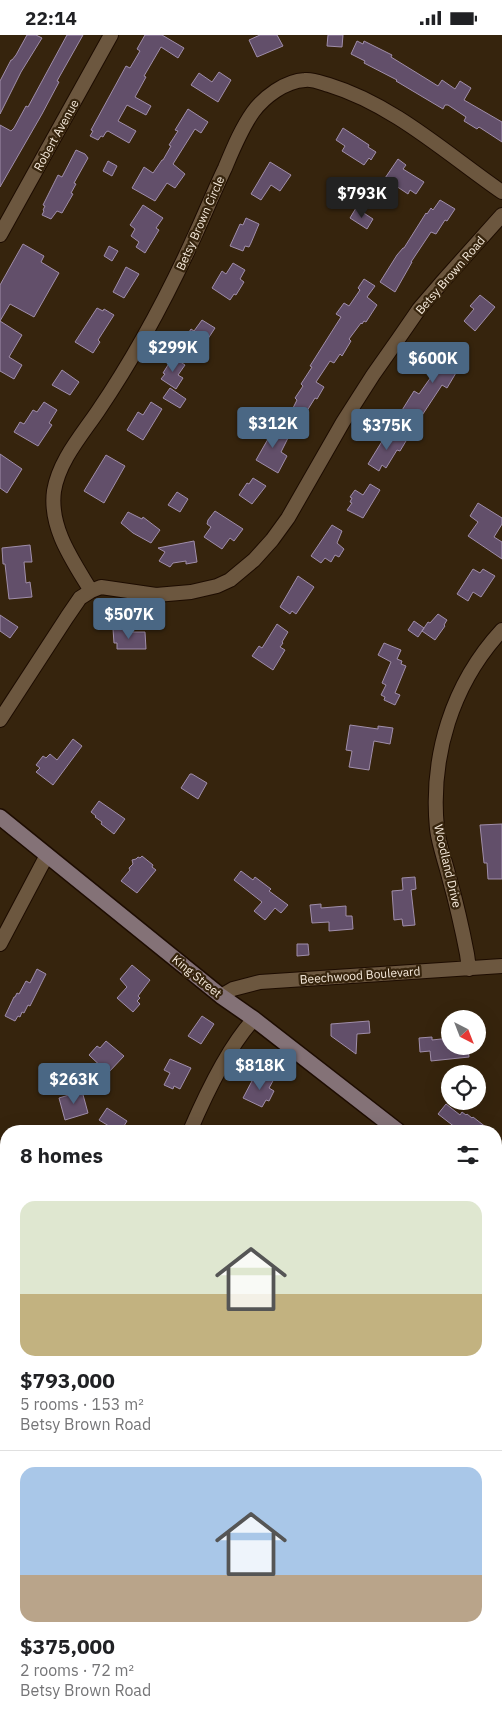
<!DOCTYPE html>
<html lang="en">
<head>
<meta charset="utf-8">
<style>
	:root { --surface:#fff; --page:#f6f6f6; --text:#202124; --muted:#757577; --line:#e0e0e0; --accent:#4a6784 }
	body { margin:0; font-family:"IBM Plex Sans",sans-serif; background:var(--page); color:var(--text); height:100vh; display:flex; flex-direction:column; font-size:19px; white-space:nowrap }
	* { box-sizing:border-box; margin:0 }
	p { font-size:16px; color:var(--muted) }
	.icon { flex:none; width:28px; height:28px; fill:none; stroke:currentColor; stroke-width:2; stroke-linecap:round; stroke-linejoin:round }
	.map { position:relative; flex:1; overflow:hidden }
	.sheet { position:absolute; left:0px; top:1090px; width:502px; height:601px; display:flex; flex-direction:column; background:var(--surface); border-radius:20px 20px 0 0; box-shadow:0 5px 20px #0002 }
	.sheet>* { flex:none }
	.needle { width:32px; rotate:138deg }
	.controls { position:absolute; left:441px; top:975px; display:grid; gap:10px }
	.controls a { display:grid; place-items:center; width:45px; height:45px; border-radius:50%; background:var(--surface); box-shadow:0 5px 20px #0002; font-size:25px }
	.price { position:absolute; translate:-50% -42px; padding:0 11px; border-radius:5px; background:var(--accent); color:#fff; font-size:16px; line-height:32px; filter:drop-shadow(0 1px 2px #0008) }
	.price::after { content:''; position:absolute; left:50%; top:30px; width:15px; height:11px; margin-left:-8px; background:inherit; clip-path:polygon(0 0,100% 0,50% 100%) }
	.price.selected { background:#222; color:#fff }
	ul { padding:0; list-style:none }
	li { display:grid; align-content:center; gap:10px; height:265px; padding:0 20px }
	li+li { border-top:1px solid var(--line) }
	li span { display:grid; place-items:center; height:155px; border-radius:15px; color:#555 }
	li>.icon { margin-inline-start:auto }
	span .icon { width:90px; height:90px; fill:#fffc; stroke-width:1 }
	li b { font-size:21px }
	h2 { display:flex; justify-content:space-between; align-items:center; height:60px; padding:0 20px; font-size:21px }
	.status { display:flex; justify-content:space-between; align-items:center; height:35px; padding:0 25px; background:var(--surface); direction:ltr }
	.status svg { height:14px; fill:currentColor }
	.map>svg:first-child { display:block }
	.building { fill:#624f6a; stroke:#a08eaa }
	.lines { fill:none; stroke-linecap:round; stroke-linejoin:round }
	.street-casing { stroke:#1d0c00; stroke-width:16 }
	.secondary-casing { stroke:#1d0c00; stroke-width:18 }
	.street { stroke:#6c573f; stroke-width:14 }
	.secondary { stroke:#847277; stroke-width:15 }
	.labels { text-anchor:middle; dominant-baseline:central; stroke-width:4.5; stroke-linejoin:round; paint-order:stroke }
	.street-label { font-size:12px; fill:#f7ebdd; stroke:#36240d }
</style>
</head>
<body>
<div class="status"><b>22:14</b><svg viewBox="0 0 49 12"><path d="M0 12V9h3v3zM5 12V6h3v6zM10 12V3h3v9zM15 12V0h3v12zM26 1h20v11H26zM47 4h2v5h-2z"/></svg></div>
<div class="map">
<svg width="502" height="1691" viewBox="0 0 502 1691">
	<rect width="100%" height="100%" fill="#36240d"/>
	<path class="building" d="M27,0H36L42,3L21,37L0,79V46L11,25H12L16,20Z
		M67,0H83L57,46L59,47L42,79L0,152V90L11,96L14,93L26,71L28,72Z
		M145,0H162L184,13L178,23L161,12L144,41L146,42L135,62L151,71L146,80L127,70L118,86L136,96L129,108L108,96L106,97L103,102L101,101L98,105L90,101L93,96L91,95L126,31L130,33L140,16L137,14Z
		M260,0H277L283,11L257,22L249,5Z
		M328,0H343L342,12L327,11Z
		M357,6L363,9L364,6L392,20L391,22L438,51L442,45L455,54L460,46L471,53L464,65L502,87V107L479,92L477,94L464,86L466,82L448,70H445L443,74L396,46L397,45L364,28L365,26L351,19Z
		M219,37L231,45L218,67L191,50L199,38L212,47Z
		M188,74L208,87L201,98L195,94L173,129L185,139L175,153L167,148L155,166L132,153L144,132L153,138L162,125H163L171,111L169,110L178,96L175,95Z
		M343,93L369,110L368,112L376,117L371,125L369,123L364,130L342,116L345,111L336,105Z
		M76,115L85,119L88,123L74,148L76,149L71,158L73,159L62,178L57,176L51,184L42,180L44,176L43,175L45,171L43,170L58,140L62,142Z
		M398,124L406,130L403,134L424,147L416,159L410,155L408,159L396,151L394,153L383,146Z
		M108,126L117,131L112,141L103,136Z
		M270,127L291,140L280,156L271,150L261,165L251,159Z
		M440,165L455,174L447,186L445,185L436,199L431,197L411,227H412L395,257L380,247L397,220L403,213H404L426,178L427,179L431,173L433,175Z
		M143,170L163,183L156,193L159,195L145,218L136,212L139,207L131,201L135,194L130,190Z
		M356,173L373,184L367,194L350,183Z
		M246,183L259,189L251,208L249,212L245,211L243,216L230,211L240,189L243,190Z
		M23,209L44,221L41,227L59,238L34,282L10,269L0,286V250Z
		M109,211L118,216L112,226L104,221Z
		M233,228L245,235L240,244L244,247L236,260L234,259L230,265L212,253L222,236L226,239Z
		M126,232L139,239L124,263L113,257Z
		M364,244L375,251L367,262L377,270L366,287L364,286L362,289L361,288L349,304L351,306L342,321L340,319L334,328L330,326L316,347L324,352L317,364L315,363L305,379L303,378L300,383L291,377L297,365L295,363L303,351L301,349L312,332L310,331L341,282L336,279L344,268L349,271L360,255L358,253Z
		M480,260L495,272L475,296L464,286L474,274L470,271Z
		M97,273L103,276L104,274L114,280L98,305L100,307L93,318L75,307Z
		M202,285L215,293L200,316L183,306L191,294L194,296Z
		M0,286L22,300L9,322L22,330L14,344L0,336Z
		M448,309L466,321L447,353L442,350L415,391L399,380L414,356L419,359L431,342L428,340Z
		M173,322L185,330L178,340L183,343L176,354L161,344L165,339L163,338Z
		M62,335L79,347L70,360L52,350Z
		M170,353L186,364L180,373L163,363Z
		M44,367L57,375L49,388L52,390L38,411L14,397L20,387L24,389L33,375L37,377Z
		M151,367L162,374L143,405L127,395L138,377L143,380Z
		M267,389L289,401L281,417L287,421L278,438L256,425L268,404L261,400Z
		M389,395L406,406L400,416L397,415L386,433L382,430L379,436L368,429Z
		M0,419L22,434L7,458L0,453Z
		M106,420L125,431L104,468L84,456Z
		M253,443L266,451L252,469L239,460L247,448L249,449Z
		M370,449L380,455L363,483L347,475L352,468L350,467L352,463L350,462L355,455L363,460Z
		M177,457L188,464L180,477L168,470Z
		M478,468L502,483V489L494,502L502,507V524L468,501L478,487L470,481Z
		M215,476L243,494L234,506L230,503L222,514L204,502L211,492L207,489L208,485Z
		M128,477L142,484L143,482L160,495L151,508L133,498L121,488Z
		M332,490L342,496L337,508L344,514L339,522L335,520L331,527L325,523L321,528L311,521Z
		M194,506L197,527L186,529V526L173,528L170,532L159,526L165,517L158,513Z
		M30,510L32,527H24L26,548L30,547L32,562L9,564L5,529H3L2,513Z
		M473,534L480,538L483,534L495,541L481,562L473,557L468,566L457,559Z
		M298,541L314,552L296,579L292,576L290,579L280,572Z
		M438,579L447,585L444,590L445,591L435,605L422,596L428,587L430,588Z
		M0,580L18,592L10,603L0,596Z
		M414,586L424,593L418,602L408,595Z
		M277,589L288,597L282,607L283,608L280,612L285,615L273,635L252,621L259,611L262,613Z
		M113,594H128V597H145L146,614H117V608H114Z
		M384,608L401,615L397,624L402,626L401,629L406,631L395,658L400,660L395,670L384,665L385,662L381,660L386,650L382,648L391,627L378,620Z
		M350,690L378,694V691L393,693L390,709L374,706L369,735L349,732L352,716L346,715Z
		M73,704L82,711L53,750L36,737L40,733L36,730L43,721L46,723L50,719L57,725Z
		M190,739H192L207,748L198,764L181,753Z
		M99,766L125,784L114,799L101,789L102,787L95,782L96,781L91,777Z
		M502,789V844H488L487,828H484L480,790Z
		M142,821L153,830L152,832L156,835L137,858L121,846L130,835L129,833L133,829L132,825L136,824L138,822L140,823Z
		M241,836L253,845L255,842L271,854L269,856L288,870L281,878L275,873L265,885L254,876L262,867L234,845Z
		M415,842L416,854L411,855L415,890L403,891L402,884L394,885L392,856L403,855L402,843Z
		M321,869V873L346,871V881H352L353,894L329,896V887L312,888L310,870Z
		M297,909H308L309,920L297,921Z
		M132,930L150,945L138,961L140,963L137,966L140,969L133,977L117,963L127,952L120,944Z
		M37,934L46,939L30,971L28,970L24,978L22,977L20,982L18,981L15,986L5,981L14,962H15L17,958L19,959L26,946L30,948Z
		M202,981L214,989L201,1009L188,1001Z
		M369,986L370,998L357,999L356,1019L331,1001V989Z
		M432,1002V1005L450,1003V1011H468L469,1022L431,1026L430,1016L420,1017L419,1003Z
		M106,1006L124,1021L108,1038L89,1020L97,1011L100,1013Z
		M170,1024L191,1033L180,1054L174,1051L173,1054L164,1050L170,1038L164,1035Z
		M264,1038L274,1044L269,1053L274,1056L269,1066L266,1065L262,1072L243,1063L253,1044L259,1047Z
		M82,1056L88,1078L65,1085L59,1063Z
		M446,1069L460,1080L462,1077L466,1080L467,1079L472,1083L473,1082L491,1096H460L438,1079Z
		M107,1073L127,1086L121,1096H117L99,1085Z"/>
	<g class="lines">
		<g class="street-casing">
			<path id="street" d="M0,200L111,0
				M91,556C73,526 49,493 54,456C59,426 81,401 98,376C136,320 168,260 196,198C206,176 215,154 225,133C233,114 241,94 253,77C264,62 285,46 305,45C312,44 322,48 329,50C394,70 447,119 502,157
				M0,685L67,582L80,563L91,556L101,552L156,560L191,557L217,551L230,545L254,525L272,505L288,483L343,387L373,340L399,303L419,274L443,246L502,180
				M0,909L47,820
				M469,934L467,919C462,893 456,867 449,842C445,826 439,810 437,794C430,721 452,649 502,595
				M221,961L233,954L260,947L502,931
				M190,1096C205,1061 228,1012 254,984
				M0,1251L6,1254
				M0,1406L6,1409
				M496,1475L502,1465
				M496,1575L502,1578
				M0,1586L6,1573
				M376,1691L379,1685"/>
		</g>
		<g class="secondary-casing">
			<path id="secondary" d="M0,782L221,961L254,984L398,1096
				M496,1186L502,1192"/>
		</g>
		<use href="#street" class="street"/>
		<use href="#secondary" class="secondary"/>
	</g>
	<g class="labels">
		<g class="street-label">
			<text transform="translate(56 100) rotate(-61)">Robert Avenue</text>
			<text transform="translate(200 188) rotate(-66)">Betsy Brown Circle</text>
			<text transform="translate(450 240) rotate(-49)">Betsy Brown Road</text>
			<text transform="translate(448 831) rotate(77)">Woodland Drive</text>
			<text transform="translate(360 940) rotate(-4)">Beechwood Boulevard</text>
			<text transform="translate(197 941) rotate(39)">King Street</text>
		</g>
	</g>
</svg>
<div class="controls">
<a><svg class="needle" viewBox="-14 -14 28 28"><path d="M0-13l5 13h-10z" fill="#e53935"/><path d="M0 13l5-13h-10z" fill="#757577"/></svg></a>
<a><svg class="icon" aria-label="locate" viewBox="0 0 24 24"><circle cx="12" cy="12" r="6"/><path d="M12 2v4M12 18v4M2 12h4M18 12h4"/></svg></a>
</div>
<b class="price selected" style="left:362px;top:184px">$793K</b>
<b class="price" style="left:173px;top:338px">$299K</b>
<b class="price" style="left:433px;top:349px">$600K</b>
<b class="price" style="left:273px;top:414px">$312K</b>
<b class="price" style="left:387px;top:416px">$375K</b>
<b class="price" style="left:129px;top:605px">$507K</b>
<b class="price" style="left:260px;top:1056px">$818K</b>
<b class="price" style="left:74px;top:1070px">$263K</b>
<section class="sheet">
<h2>8 homes<svg class="icon" aria-label="filters" viewBox="0 0 24 24"><path d="M4 7h16M4 17h16"/><circle cx="9" cy="7" r="2"/><circle cx="15" cy="17" r="2"/></svg></h2>
<ul>
<li><span style="background:linear-gradient(#dfe7d0 60%,#c2b280 0)"><svg class="icon" aria-label="home" viewBox="0 0 24 24"><path d="M3 11l9-7 9 7M6 9v11h12V9"/></svg></span><div><b>$793,000</b><p>5 rooms · 153 m²</p><p>Betsy Brown Road</p></div></li>
<li><span style="background:linear-gradient(#a9c7e8 70%,#b9a48a 0)"><svg class="icon" aria-label="home" viewBox="0 0 24 24"><path d="M3 11l9-7 9 7M6 9v11h12V9"/></svg></span><div><b>$375,000</b><p>2 rooms · 72 m²</p><p>Betsy Brown Road</p></div></li>
</ul>
</section>
</div>
</body>
</html>
